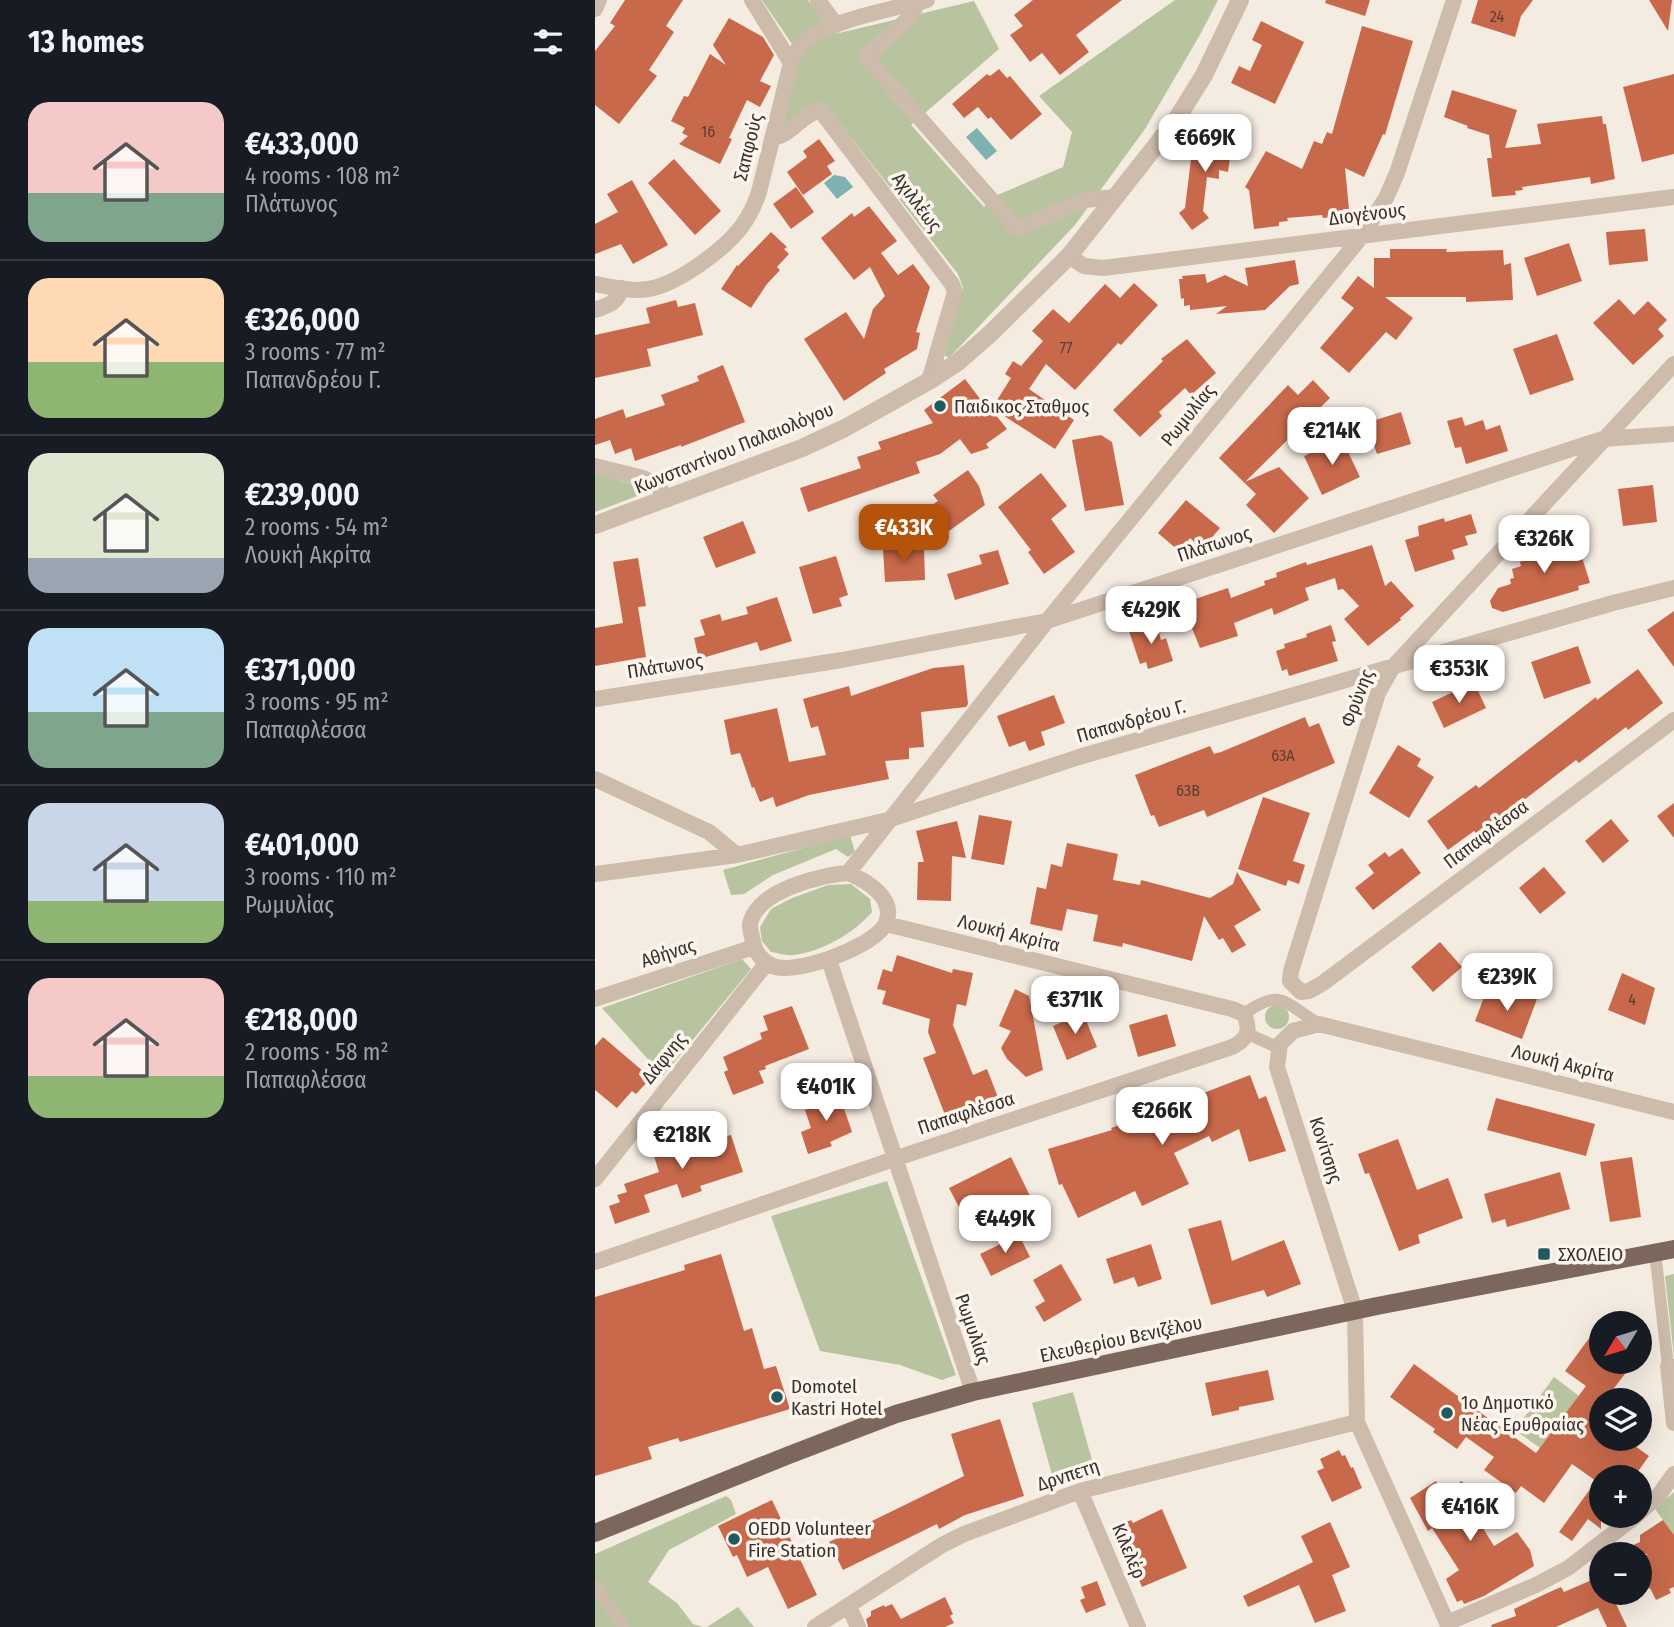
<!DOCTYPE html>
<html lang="en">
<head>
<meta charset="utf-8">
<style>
	:root { --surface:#171b24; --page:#20242c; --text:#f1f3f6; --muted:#9ea1a6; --line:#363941; --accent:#b45309 }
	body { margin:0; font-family:"Fira Sans Condensed",sans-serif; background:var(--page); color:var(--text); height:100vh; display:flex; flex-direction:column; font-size:26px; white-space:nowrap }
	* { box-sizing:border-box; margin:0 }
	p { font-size:23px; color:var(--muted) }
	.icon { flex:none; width:38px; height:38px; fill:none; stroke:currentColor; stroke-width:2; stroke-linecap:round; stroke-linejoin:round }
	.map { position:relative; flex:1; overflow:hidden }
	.drawer { display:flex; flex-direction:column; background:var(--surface); width:595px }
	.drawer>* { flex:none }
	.needle { width:46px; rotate:232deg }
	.controls { position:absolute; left:994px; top:1311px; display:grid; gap:14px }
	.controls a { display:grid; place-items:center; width:63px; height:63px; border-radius:50%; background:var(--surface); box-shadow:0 7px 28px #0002; font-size:35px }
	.price { position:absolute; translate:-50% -60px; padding:0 16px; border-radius:14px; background:#fff; color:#222; font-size:23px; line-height:46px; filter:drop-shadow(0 2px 4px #0008) }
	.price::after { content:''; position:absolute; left:50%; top:42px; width:21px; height:16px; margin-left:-10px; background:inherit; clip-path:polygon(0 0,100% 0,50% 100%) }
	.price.on { background:var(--accent); color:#fff }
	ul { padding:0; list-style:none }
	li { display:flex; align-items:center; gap:21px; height:175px; padding:0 28px }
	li+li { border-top:2px solid var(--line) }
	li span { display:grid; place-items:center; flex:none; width:196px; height:140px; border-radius:21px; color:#555 }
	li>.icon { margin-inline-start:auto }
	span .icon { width:84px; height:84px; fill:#fffc; stroke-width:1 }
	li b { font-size:30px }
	h2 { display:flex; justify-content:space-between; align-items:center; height:84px; padding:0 28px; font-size:30px }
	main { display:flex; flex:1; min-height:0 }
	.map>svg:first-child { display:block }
	.green { fill:#b8c4a0 }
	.water { fill:#7fb0b2 }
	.building { fill:#c8694b }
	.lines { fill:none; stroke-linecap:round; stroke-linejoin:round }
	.pedestrian { stroke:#cdbbac; stroke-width:12 }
	.minor { stroke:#cdbbac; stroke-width:16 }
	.tertiary { stroke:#cdbbac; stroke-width:18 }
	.primary { stroke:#7d675c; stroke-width:18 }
	.poi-dot { fill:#1f5a5e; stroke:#fbf5ee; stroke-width:2.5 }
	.labels { text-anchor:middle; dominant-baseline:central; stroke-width:7; stroke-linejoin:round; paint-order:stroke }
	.number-label { font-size:16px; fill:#5e3e33 }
	.street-label { font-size:19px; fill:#3b302b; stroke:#fbf5ee }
	.poi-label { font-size:19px; fill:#3b302b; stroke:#fbf5ee; text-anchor:start }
</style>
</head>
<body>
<main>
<section class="drawer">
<h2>13 homes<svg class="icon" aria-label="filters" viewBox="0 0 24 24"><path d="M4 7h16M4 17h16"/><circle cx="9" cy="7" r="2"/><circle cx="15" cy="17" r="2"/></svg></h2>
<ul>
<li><span style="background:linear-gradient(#f6c9c9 65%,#7fa58c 0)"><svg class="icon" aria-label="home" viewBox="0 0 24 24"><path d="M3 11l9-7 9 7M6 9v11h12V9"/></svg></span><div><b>€433,000</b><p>4 rooms · 108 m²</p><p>Πλάτωνος</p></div></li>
<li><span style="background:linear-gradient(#ffd9b3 60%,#8fb573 0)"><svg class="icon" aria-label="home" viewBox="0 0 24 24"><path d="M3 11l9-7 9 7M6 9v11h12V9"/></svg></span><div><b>€326,000</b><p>3 rooms · 77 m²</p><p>Παπανδρέου Γ.</p></div></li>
<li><span style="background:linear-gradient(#dfe7d0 75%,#9aa5b1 0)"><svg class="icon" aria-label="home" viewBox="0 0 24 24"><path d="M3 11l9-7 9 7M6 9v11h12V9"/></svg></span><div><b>€239,000</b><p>2 rooms · 54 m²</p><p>Λουκή Ακρίτα</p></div></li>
<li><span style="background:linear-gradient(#bfe0f5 60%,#7fa58c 0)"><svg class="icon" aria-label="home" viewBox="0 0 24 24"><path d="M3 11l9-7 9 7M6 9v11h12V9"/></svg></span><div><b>€371,000</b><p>3 rooms · 95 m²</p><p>Παπαφλέσσα</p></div></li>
<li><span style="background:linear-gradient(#c9d6e8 70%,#8fb573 0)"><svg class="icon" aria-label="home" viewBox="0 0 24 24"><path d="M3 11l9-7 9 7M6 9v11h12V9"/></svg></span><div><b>€401,000</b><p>3 rooms · 110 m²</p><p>Ρωμυλίας</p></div></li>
<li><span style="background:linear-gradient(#f6c9c9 70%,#8fb573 0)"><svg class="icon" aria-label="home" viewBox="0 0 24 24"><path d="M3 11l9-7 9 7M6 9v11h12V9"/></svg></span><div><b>€218,000</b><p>2 rooms · 58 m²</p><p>Παπαφλέσσα</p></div></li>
</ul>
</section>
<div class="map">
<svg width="1079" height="1627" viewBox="0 0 1079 1627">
	<rect width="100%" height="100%" fill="#f4ebe1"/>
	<path class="green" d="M167,0H213L240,34L379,1L404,49L316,125L389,207L400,196L468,167L477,132L444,96L580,0H623L606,33L550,129L480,225L354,358L347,354L368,288L363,274L232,107L219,104L187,130L197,44Z
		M0,474L6,475L58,490L0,512Z
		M255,835L260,852L253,857L241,849L178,875L149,894L136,895L128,870Z
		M256,884L275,899L277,912C259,933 227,952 198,955C191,956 183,953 176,952L167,941L165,927L176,909L197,898L233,885Z
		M147,959L156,969L68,1076L7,1008Z
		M670 1017a12 12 0 1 1 24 0a12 12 0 1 1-24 0Z
		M292,1181L361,1375L347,1380L305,1365L225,1351L176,1216Z
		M1079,1274V1356L1070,1276Z
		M959,1377L984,1396L945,1448L920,1430Z
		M478,1392L500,1471L459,1482L437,1403Z
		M1079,1492V1535L1060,1509Z
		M131,1496L136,1500L141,1514L74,1550L53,1582L82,1603L98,1624L108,1627H0V1554Z
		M143,1607L159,1627H112Z"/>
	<path class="water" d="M382,128L402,151L391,160L371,137Z
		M239,175L250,177L258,187L242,199L229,183Z"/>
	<path class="building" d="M30,0H88L71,26L79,32L54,70L62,76L24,124L0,105V51L20,26L15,23Z
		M438,0H527L481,35L494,52L465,75L447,53L435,62L415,35L428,26L419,15Z
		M731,0H775L770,16L730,3Z
		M883,0H938L926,16L920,37L876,23Z
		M1054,0H1077L1073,31Z
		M134,18L168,37L179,55L165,81L176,86L165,107L152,100L134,138L137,139L125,164L84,144L93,136L87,133L90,128L76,121L89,96L93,97L115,54L131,65L118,45Z
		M666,21L709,42L680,104L636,83L644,66L655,71L667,45L657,40Z
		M767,26L818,41L790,135L788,134L769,177L750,168L754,209H748V216L728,218L727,215L692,218L693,221L684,222V226L659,229L654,190L650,187L671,151L707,169L719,141L727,144L732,132L737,134Z
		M404,69L412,78L415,76L447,114L416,140L396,117L393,119L383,107L369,118L357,104L392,74L395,76Z
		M1079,74V154L1047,162L1028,87Z
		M857,90L922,110L910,148L946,144L942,124L1007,116L1008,124H1011L1020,179L996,184L995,177L927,187L928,190L920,191L921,195L897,197L892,158H897L894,135L872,128L873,126L849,117Z
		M610,131L638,135L633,172L624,170V179L612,177L608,211L614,218L597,230L584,213L590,208L596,159L594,156L606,142H609Z
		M224,139L240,161L232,166L237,174L208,195L192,172L212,157L208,151Z
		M79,159L126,211L100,235L53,183Z
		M37,180L73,245L38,264L26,244L0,254V224L23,212L12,194Z
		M201,187L219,212L196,229L178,204Z
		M274,206L302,241L286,253L303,275L318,264L335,287L321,332L325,333L322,349L289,369L291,373L249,401L209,339L251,312L269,339L278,309L290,296L275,267L259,280L226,238L257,213L259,217Z
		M1050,229L1053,261L1014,265L1011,232Z
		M176,232L192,247L189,249L194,254L182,267L185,270L172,284L156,308L126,289L142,265L143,266Z
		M974,243L987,281L942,296L929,258Z
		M795,249H852L851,252L908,250L909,265L916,263L918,300L871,302V297H790L818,318L801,340L791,332L754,373L725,348L759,308L746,298L763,276L779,288V258H795Z
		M700,260L704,284L695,286L670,310L621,314L632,306L595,310V305L589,306V298L586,299L584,279H588L587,276L610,274L612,283L630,275L653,286L650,268Z
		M539,283L563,305L526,345L523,343L480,390L451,364L434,389L479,420L460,449L397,408L416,378L410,374L418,361L426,366L448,341L437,331L458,309L474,323L510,284L525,298Z
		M1024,299L1039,315L1053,301L1072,320L1063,329L1069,336L1038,365L998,323Z
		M81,300L83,307L100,303L108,335L52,349L56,366L0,378V335L55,323L51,308Z
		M962,334L979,380L935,395L918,349Z
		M592,339L621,373L596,395L590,388L564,412L567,416L545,437L518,410L568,361L566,359Z
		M128,365L150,422L86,447V445L40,461L36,448L20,454L15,440L0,445V419L28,409L31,418L70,405L66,395L104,381L102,376Z
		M370,379L395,412L396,409L412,429L391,444L394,448L376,454L365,439L345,454L321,462L325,473L213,512L205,488L266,468L262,457L286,449L283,442L338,423L329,410Z
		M718,380L735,398L650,482L684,467L714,498L679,533L651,505L661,494L624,458L693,385L703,395Z
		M806,412L816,444L782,454L771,423Z
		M867,417L870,426L888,420L891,430L905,425L913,451L871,464L866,447L860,448L852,421Z
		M506,435L517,442L529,505L490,511L477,440Z
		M747,439L765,477L727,495L709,456Z
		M373,470L384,486L390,505L347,536L328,511L343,501L338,495Z
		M446,473L472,506L456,519L480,552L449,574L433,552L436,550L403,507Z
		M1058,485L1062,522L1028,526L1023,489Z
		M591,500L625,528L607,549L595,538L584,551L563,533Z
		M876,514L882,533L870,536L873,545L857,550L860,559L820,572L810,540L824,536L823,526L849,518L850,522Z
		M148,521L161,553L121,568L108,537Z
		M969,533L982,541L995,583L983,586L984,590L908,612L897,608L895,601L903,588L916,584L915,579L919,578L917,569L926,566L925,562L933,559L932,552L951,547L949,539Z
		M777,545L790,586L796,581L819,606L805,618L806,620L773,646L749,619L764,606L748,589L743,590L740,578L710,588L714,600L679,615L677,608L639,623L643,636L605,648L588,606L598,603L597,600L633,588L636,598L670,585L669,581L682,577L681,573L711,562L712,565Z
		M329,547L330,580L290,582L288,549Z
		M403,550L414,584L360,600L352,574L387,564L384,555Z
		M241,556L253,595L244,598L247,606L218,614L204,567Z
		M43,558L51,606L43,607L51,657L0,666V628L28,623L18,562Z
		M182,597L197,641L165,651L162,642L104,659L99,638L110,635L105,620L125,614L127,621L153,614L151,607Z
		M1079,611V667L1052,630Z
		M561,622L566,640L571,638L578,661L553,669L551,662L545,664L534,631Z
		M736,625L741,641L737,642L743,661L694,676L692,669L687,671L681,651L690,648L689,644L712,637L711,634Z
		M983,646L996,683L949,699L936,662Z
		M369,665L373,704L371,707L326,712L329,747L314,748V759L290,761L294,779L214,795L181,807L178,797L165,802L159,787L157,788L145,753L136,755L129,720L182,708L194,762L231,755L223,726L216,728L208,699L254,686L256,696L338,668Z
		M1043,669L1068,703L1033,730L1031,727L984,763L981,760L920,807L919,805L881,833L879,831L853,850L832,821L881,785L884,788L1001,697L1002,700Z
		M879,682L891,708L849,728L837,702Z
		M459,695L470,723L446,732L450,745L434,751L430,741L414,747L402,716Z
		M710,717L714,727L724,723L740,763L612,817L609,810L564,827L559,815L556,816L540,775L615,746L619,754L626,752Z
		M803,745L826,759L822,766L839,777L814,818L774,793Z
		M668,797L715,813L698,861L710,865L704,884L693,880L691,886L643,869Z
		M1079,803V838L1062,816Z
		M384,815L417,821L409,865L376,859Z
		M1016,819L1034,841L1008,863L990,841Z
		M362,821L371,858L357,856L356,901L322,900L323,862H329L321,831Z
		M472,843L523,854L518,880L545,885L546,880L615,898L638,884L642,872L666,910L639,926L651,945L637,953L628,938L624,940L609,916L597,961L528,943L527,947L498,941L503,915L472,909L467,931L435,924L442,887L451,889L456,864L467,867Z
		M807,848L826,873L778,910L760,888L779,873L773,865L790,852L794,857Z
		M949,867L971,893L945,914L924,888Z
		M845,942L867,967L838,992L816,967Z
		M302,955L357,973L358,969L378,973L371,1006L362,1004L358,1025L378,1075L392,1069L404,1100L352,1120L328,1058L341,1053L333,1032L335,1019L287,1004L291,991L282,989L288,969L297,972Z
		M1027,973L1060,988L1050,1025L1013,1010Z
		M420,989L434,996L448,1070L431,1077L412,1059L406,1048L416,1031L404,1026Z
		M914,989L942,999L927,1039L880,1021L891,992L910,999Z
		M197,1006L214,1049L170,1066L171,1069L164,1071L169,1083L138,1095L129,1072L133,1070L128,1057L167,1039L165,1033L173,1030L168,1016Z
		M488,1013L502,1047L472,1060L458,1026Z
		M572,1014L581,1046L543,1057L534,1025Z
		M8,1037L56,1078L41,1094L37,1091L22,1108L0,1090V1046Z
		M655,1075L664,1099L671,1096L691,1151L654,1162L644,1129L617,1142L614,1136L579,1153L594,1184L547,1206L540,1191L483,1218L467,1184L464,1185L453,1149L517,1130L516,1128L584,1105L583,1103L605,1092L606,1094Z
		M242,1088L257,1132L235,1142L237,1146L213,1154L206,1132L216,1128L210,1110L229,1104L226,1094Z
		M901,1098L1000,1124L991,1156L892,1130Z
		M120,1124L124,1138L136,1135L148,1172L105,1186L107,1191L87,1198L82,1184L49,1195L55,1212L20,1224L14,1206L25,1202L22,1195L32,1192L29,1184L64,1172L58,1153L100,1140L97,1132Z
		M803,1139L822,1190L853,1178L868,1218L823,1235L825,1243L804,1251L774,1173L770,1174L763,1154Z
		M416,1157L435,1196L405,1210L397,1196L366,1211L354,1188Z
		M1037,1157L1046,1217L1015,1222L1005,1162Z
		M965,1172L975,1209L912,1227L910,1219L897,1223L889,1194Z
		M626,1220L637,1261L689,1240L706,1284L672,1297L669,1290L616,1305L593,1229Z
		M424,1235L435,1257L396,1276L385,1254Z
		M556,1244L567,1279L543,1287L539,1277L519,1284L511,1259Z
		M126,1254L149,1331L157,1328L169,1369L181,1366L195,1409L85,1442L83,1438L53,1447L57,1459L0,1476V1297L90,1270L89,1265Z
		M466,1264L487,1300L449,1322L440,1307L450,1301L438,1280Z
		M1006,1322V1362H1039L1010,1400H1006V1438H1013L1027,1449L1033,1441L1054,1456L1039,1477H1006V1529L993,1519L977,1541L964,1532L1001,1481L977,1464L949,1503L926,1486L921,1493L889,1470L899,1457L871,1437L862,1449L838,1432L840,1429L795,1397L819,1364L941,1453L991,1386L970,1371Z
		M673,1370L679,1400L644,1407V1410L617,1416L610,1383Z
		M405,1419L429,1496L370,1515L344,1529L342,1524L248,1570L234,1542L369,1476L356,1434Z
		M744,1450L747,1456L750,1455L756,1468L758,1467L767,1488L737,1502L722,1471L729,1468L725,1459Z
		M841,1481L851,1498L866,1481L883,1493L873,1504L899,1546L922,1532L935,1550L939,1566L889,1596L869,1604L867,1600L862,1602L851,1579L864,1570L837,1528L833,1531L815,1498Z
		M177,1500L222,1595L193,1609L173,1567L152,1577L142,1555L138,1557L123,1526Z
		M567,1509L592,1568L547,1587L521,1527L536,1520L538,1523Z
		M1068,1520L1079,1535V1587L1074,1589L1076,1593L1061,1600L1055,1588L1021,1604L1032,1627H1012L1003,1608L961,1627H897L896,1625L921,1616L919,1609L948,1595L966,1587L969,1592L1006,1576V1592H1045V1558L1053,1554H1019L1045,1542V1535Z
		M735,1522L755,1567L737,1575L751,1611L720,1623L704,1585L653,1607L648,1596L718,1562L706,1536Z
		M502,1581L511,1605L491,1613L485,1600L490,1598L486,1587Z
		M350,1597L358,1614L355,1616L359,1623L350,1627H273L271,1619L276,1616V1611L289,1605L290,1607L297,1604L306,1619Z"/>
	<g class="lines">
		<path class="pedestrian" d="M649,1014C686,987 689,1003 724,1024
			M653,1034L684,1048
			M1060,1252L1073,1366L1079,1365
			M0,1586L29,1627"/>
		<path class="minor" d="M157,0L196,63
			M223,0L241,25
			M324,2L313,19L271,57L422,229L489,200L521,197
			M0,9L4,0
			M177,138C197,135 206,115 225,110L357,284L360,292L334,381
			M474,256L489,266L508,268L1079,197
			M0,284C17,287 37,292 54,289C83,284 130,249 147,226C155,215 160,204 164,192L196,63C199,57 202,49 207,44C226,22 302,8 332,0
			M0,310C14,305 22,303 27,288
			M1079,364L797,668L783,693L696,971L695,981L706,992L714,991L728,983L1079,720
			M0,466L48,478L61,484L73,499
			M0,699L247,660L452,621L1007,439L1079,434
			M0,779L114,832L142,855
			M253,873L452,621L767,236L791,198L802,173L859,0
			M253,873C272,881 301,898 291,923C282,945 204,974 181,967C170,964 160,954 158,941C157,937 155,930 155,925C160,891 225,875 253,873Z
			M0,874L142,855L293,820L484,757L1018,603L1079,588
			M234,960L378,1392
			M0,999L159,947
			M0,1179L171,964
			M0,1262L299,1159L637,1047C653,1039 656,1031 649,1014L637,1009L291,924
			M1073,1366L1079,1423
			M485,1491L543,1627
			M1045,1512L1064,1495L1079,1474
			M254,1606L263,1627
			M852,1623L941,1585L973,1568L1041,1516
			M220,1627L347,1545L369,1534L485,1491L762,1422
			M854,1627L762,1422L760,1311L682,1067L685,1044L698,1031L724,1024L1079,1112"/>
		<path class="tertiary" d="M0,525L207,448L250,428L334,381L363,362L396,333L474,256L581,120L609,75L645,0"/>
		<path class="primary" d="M0,1533L194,1455L301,1414L378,1392L782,1306L1079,1249"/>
	</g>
	<g class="poi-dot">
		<circle cx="345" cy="406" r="7"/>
		<rect x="942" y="1247" width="14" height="14" rx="3.5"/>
		<circle cx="182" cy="1397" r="7"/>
		<circle cx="852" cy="1413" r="7"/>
		<circle cx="139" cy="1539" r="7"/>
	</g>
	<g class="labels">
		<g class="number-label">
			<text x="902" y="16">24</text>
			<text x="113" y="131">16</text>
			<text x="471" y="347">77</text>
			<text x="688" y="755">63Α</text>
			<text x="593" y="790">63Β</text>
			<text x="1037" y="999">4</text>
		</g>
		<g class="street-label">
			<text transform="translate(153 147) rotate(-76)">Σαπφούς</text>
			<text transform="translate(322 202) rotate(53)">Αχιλλέως</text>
			<text transform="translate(772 214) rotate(-7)">Διογένους</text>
			<text transform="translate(593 415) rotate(-51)">Ρωμυλίας</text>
			<text transform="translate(139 448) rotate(-22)">Κωνσταντίνου Παλαιολόγου</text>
			<text transform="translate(619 544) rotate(-18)">Πλάτωνος</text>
			<text transform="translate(70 666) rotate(-9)">Πλάτωνος</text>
			<text transform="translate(762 698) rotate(-69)">Φρύνης</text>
			<text transform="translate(536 721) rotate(-16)">Παπανδρέου Γ.</text>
			<text transform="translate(891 834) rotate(-37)">Παπαφλέσσα</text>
			<text transform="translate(414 933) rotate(14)">Λουκή Ακρίτα</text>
			<text transform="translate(73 953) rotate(-18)">Αθήνας</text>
			<text transform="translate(69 1058) rotate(-51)">Δάφνης</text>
			<text transform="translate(968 1063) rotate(14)">Λουκή Ακρίτα</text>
			<text transform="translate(371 1113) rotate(-18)">Παπαφλέσσα</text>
			<text transform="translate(731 1150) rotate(72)">Κονίτσης</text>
			<text transform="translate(378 1329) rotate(71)">Ρωμυλίας</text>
			<text transform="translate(526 1339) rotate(-12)">Ελευθερίου Βενιζέλου</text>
			<text transform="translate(473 1475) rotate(-18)">Δρνπετη</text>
			<text transform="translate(534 1551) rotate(67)">Κιλελέρ</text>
		</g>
		<g class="poi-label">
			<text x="359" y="406">Παιδικος Σταθμος</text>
			<text x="963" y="1254">ΣΧΟΛΕΙΟ</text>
			<text x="196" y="1386">Domotel<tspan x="196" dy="22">Kastri Hotel</tspan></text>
			<text x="866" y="1402">1ο Δημοτικό<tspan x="866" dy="22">Νέας Ερυθραίας</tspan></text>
			<text x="153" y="1528">OEDD Volunteer<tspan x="153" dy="22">Fire Station</tspan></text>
		</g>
	</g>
</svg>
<div class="controls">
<a><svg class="needle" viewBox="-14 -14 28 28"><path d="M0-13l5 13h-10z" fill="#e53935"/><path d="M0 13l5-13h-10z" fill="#9ea1a6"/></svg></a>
<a><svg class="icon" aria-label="layers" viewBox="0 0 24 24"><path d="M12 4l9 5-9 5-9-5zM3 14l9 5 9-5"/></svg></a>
<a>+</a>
<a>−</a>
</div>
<b class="price" style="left:610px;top:174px">€669K</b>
<b class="price" style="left:737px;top:467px">€214K</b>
<b class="price on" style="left:309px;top:564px">€433K</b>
<b class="price" style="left:949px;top:575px">€326K</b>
<b class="price" style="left:556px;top:646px">€429K</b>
<b class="price" style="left:864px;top:705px">€353K</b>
<b class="price" style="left:912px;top:1013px">€239K</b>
<b class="price" style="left:480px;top:1036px">€371K</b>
<b class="price" style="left:231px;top:1123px">€401K</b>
<b class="price" style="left:567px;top:1147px">€266K</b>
<b class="price" style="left:87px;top:1171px">€218K</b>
<b class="price" style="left:410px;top:1255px">€449K</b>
<b class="price" style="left:875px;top:1543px">€416K</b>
</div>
</main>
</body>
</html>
